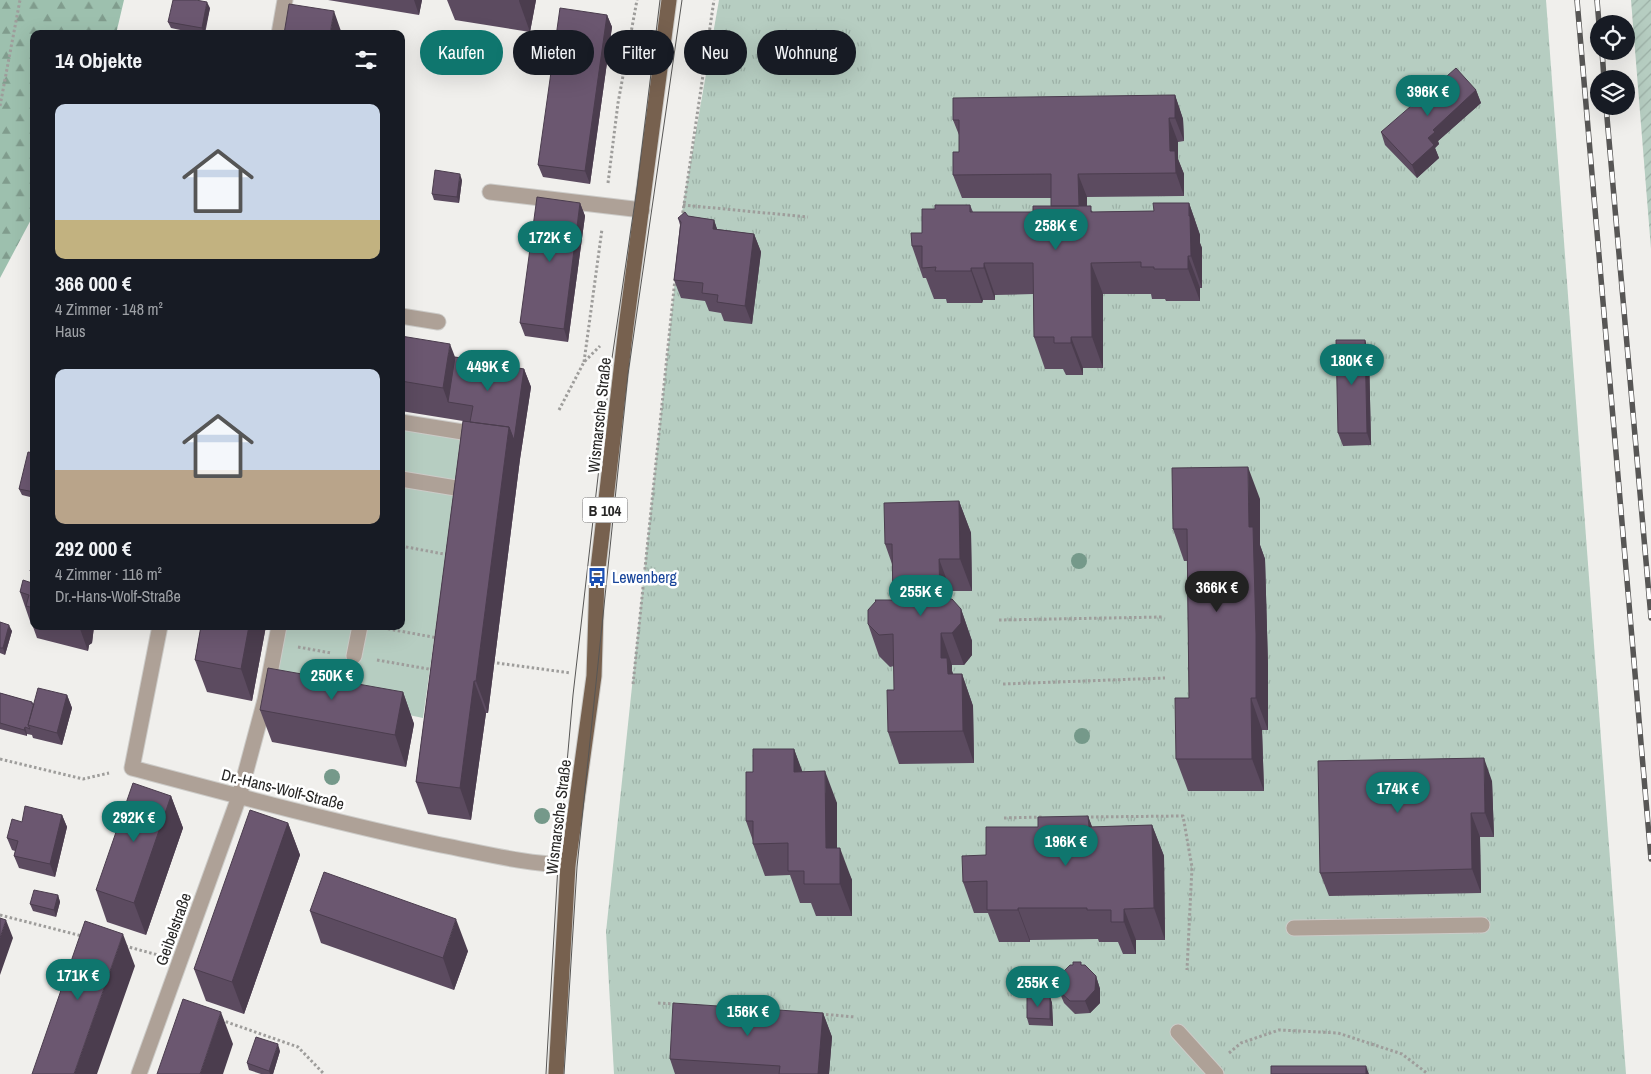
<!DOCTYPE html>
<html lang="de">
<head>
<meta charset="utf-8">
<style>
	:root { --surface:#171b24; --page:#20242c; --text:#f1f3f6; --muted:#9ea1a6; --accent:#0f766e }
	body { margin:0; font-family:"Archivo Narrow",sans-serif; background:var(--page); color:var(--text); height:100vh; display:flex; flex-direction:column; font-size:19px; white-space:nowrap }
	* { box-sizing:border-box; margin:0 }
	p { font-size:16px; color:var(--muted) }
	.icon { flex:none; width:28px; height:28px; fill:none; stroke:currentColor; stroke-width:2; stroke-linecap:round; stroke-linejoin:round }
	.map { position:relative; flex:1; overflow:hidden }
	.details { position:absolute; left:30px; top:30px; width:375px; height:600px; display:flex; flex-direction:column; background:var(--surface); border-radius:10px; box-shadow:0 5px 20px #0002 }
	.details>* { flex:none }
	.guide { position:absolute; left:420px; top:30px; width:475px; height:45px; display:flex; gap:10px }
	.buttons { position:absolute; left:1590px; top:15px; display:grid; gap:10px }
	.buttons a { display:grid; place-items:center; width:45px; height:45px; border-radius:50%; background:var(--surface); box-shadow:0 5px 20px #0002; font-size:25px }
	.price { position:absolute; translate:-50% -42px; padding:0 11px; border-radius:18px; background:var(--accent); color:#fff; font-size:16px; line-height:32px; filter:drop-shadow(0 1px 2px #0008) }
	.price::after { content:''; position:absolute; left:50%; top:30px; width:15px; height:11px; margin-left:-8px; background:inherit; clip-path:polygon(0 0,100% 0,50% 100%) }
	.price.active { background:#222; color:#fff }
	ul { padding:0; list-style:none }
	li { display:grid; align-content:center; gap:10px; height:265px; padding:0 25px }
	li span { display:grid; place-items:center; height:155px; border-radius:10px; color:#555 }
	li>.icon { margin-inline-start:auto }
	span .icon { width:90px; height:90px; fill:#fffc; stroke-width:1 }
	li b { font-size:21px }
	h2 { display:flex; justify-content:space-between; align-items:center; height:60px; padding:0 25px; font-size:21px }
	.tag { padding:0 18px; border-radius:22px; background:var(--surface); box-shadow:0 5px 20px #0002; font-size:18px; line-height:45px }
	.tag.active { background:var(--accent); color:#fff }
	.map>svg:first-child { display:block }
	.grass { fill:#b6cdc1 }
	.forest { fill:url(#forest-firs) }
	.park { fill:url(#park-tufts) }
	.garden { fill:url(#garden-furrows) }
	.lines { fill:none; stroke-linecap:round; stroke-linejoin:round }
	.minor-casing { stroke:#cccbc8; stroke-width:17 }
	.major-casing { stroke:#cccbc8; stroke-width:17 }
	.path { stroke:#9e9d9b; stroke-width:3; stroke-dasharray:2.5 2.5; stroke-linecap:butt }
	.minor { stroke:#aea197; stroke-width:15 }
	.major { stroke:#77614f; stroke-width:15 }
	.tram { stroke:#575655; stroke-width:1 }
	.rail-casing { stroke:#575655; stroke-width:5.5 }
	.rail { stroke:#fff; stroke-width:4; stroke-dasharray:11; stroke-linecap:butt }
	.tree { fill:#75998a }
	.wall { fill:#5c4b60 }
	.shaded-wall { fill:#4b3d4e }
	.building { fill:#6b5770; stroke:#4b3d4e }
	.labels { text-anchor:middle; dominant-baseline:central; stroke-width:5; stroke-linejoin:round; paint-order:stroke }
	.shield { fill:#fff; stroke:#686766; stroke-width:1 }
	.shield-label { font-size:15px; font-weight:bold; fill:#272625 }
	.street-label { font-size:16px; fill:#272625; stroke:#fff }
	.transit-label { font-size:16px; fill:#164399; stroke:#fff; text-anchor:start }
</style>
</head>
<body>
<div class="map">
<svg width="1651" height="1074" viewBox="0 0 1651 1074">
	<defs>
		<pattern id="forest-firs" width="22" height="20" patternUnits="userSpaceOnUse" patternTransform="scale(1.25)"><rect width="22" height="20" fill="#9dc0ae"/><path d="M5 1l3.5 6h-7zM16 11l3.5 6h-7z" fill="#809c8d"/></pattern>
		<pattern id="park-tufts" width="24" height="20" patternUnits="userSpaceOnUse" patternTransform="scale(1.25)"><rect width="24" height="20" fill="#b6cdc1"/><path d="M3 7l-1-3M5 7V3M7 7l1-3M15 17l-1-3M17 17v-4M19 17l1-3" fill="none" stroke="#9cb0a6"/></pattern>
		<pattern id="garden-furrows" width="10" height="10" patternUnits="userSpaceOnUse" patternTransform="scale(1.25)"><rect width="10" height="10" fill="#b6cdc1"/><path d="M-1 1l2-2M0 10L10 0M9 11l2-2" fill="none" stroke="#9cb0a6"/></pattern>
	</defs>
	<rect width="100%" height="100%" fill="#f0efec"/>
	<path class="grass" d="M401,418L464,427L423,718L268,685L278,626H401Z"/>
	<path class="forest" d="M0,0H124L116,34H34V214L0,278Z"/>
	<path class="park" d="M719,0H1546L1626,1074H614L606,932L683,205Z"/>
	<path class="garden" d="M1631,0H1651V249Z"/>
	<g class="lines">
		<g class="minor-casing">
			<path id="minor" d="M279,34L285,0
				M490,192L642,210
				M401,316L438,322
				M401,422L469,433L468,444
				M401,479L462,489
				M160,626L132,768C234,795 337,823 441,845C483,853 525,864 568,865
				M354,656L360,626
				M1294,928L1482,925
				M1178,1032L1216,1074
				M139,1074L239,797L265,700L279,626"/>
		</g>
		<g class="major-casing">
			<path id="major" d="M556,1074L568,865L594,676L597,577L626,327L669,0"/>
		</g>
		<path class="path" d="M0,106L20,0
			M608,183L618,103L637,0
			M683,205L808,217
			M682,218L714,0
			M584,362L602,229
			M559,410L584,362L600,346
			M401,546L449,555
			M999,620L1163,617
			M383,628L438,638
			M298,647L331,653
			M377,660L434,670
			M497,663L571,673
			M633,684L675,279
			M1003,684L1165,678
			M0,759L83,779L109,773
			M1086,817L1183,816L1192,867L1187,970
			M1004,818L1042,817
			M0,915L82,936
			M125,946L158,955
			M658,1003L675,1004
			M821,1014L855,1017
			M221,1020L298,1047L324,1074
			M1229,1053L1241,1043L1279,1030L1338,1033L1402,1054L1428,1074"/>
		<use href="#minor" class="minor"/>
		<use href="#major" class="major"/>
		<path class="tram" d="M546,1074L558,865L573,695L610,372L637,188L660,0
			M564,1074L577,867L628,374L682,0"/>
		<g class="rail-casing">
			<path id="rail" d="M1577,0L1651,859
				M1597,0L1599,24
				M1602,51L1604,79
				M1606,106L1651,618"/>
		</g>
		<use href="#rail" class="rail"/>
	</g>
	<g class="tree">
		<circle cx="1079" cy="561" r="8"/>
		<circle cx="1082" cy="736" r="8"/>
		<circle cx="332" cy="777" r="8"/>
		<circle cx="542" cy="816" r="8"/>
	</g>
	<path class="wall" d="M328,0H422L419,15Z
		M447,0H536L530,32L455,20Z
		M210,8L205,34H199L171,28L168,22Z
		M607,15L612,27L590,184L543,177L538,165Z
		M1476,90L1481,103L1438,141L1439,144L1435,148L1439,158L1417,178L1385,145L1381,132L1412,107Z
		M1175,95L1183,119L1184,141L1178,142V159L1184,174V196L1087,197V206L1093,212L1154,211L1189,203L1200,235V243L1202,248V288H1200V301H1166L1165,299H1152L1151,294H1103V368H1083V375H1066L1063,369H1045L1034,337L1033,294L995,295V300H983L982,303H947L946,299H934L926,278H923L912,246L922,233L935,209L970,205L973,212H1033L1051,206V198H962L953,175L959,152V135L953,120Z
		M462,180L459,203L434,200L432,194Z
		M580,203L585,216L568,342L525,336L520,323Z
		M688,216L714,220L717,229L754,234L761,252L752,324L724,321L721,313L709,311L705,301L681,298L674,280L680,225L678,218Z
		M401,336L455,357L524,369L531,387L520,459L488,713H486L471,820L428,814L416,782L463,421L401,411Z
		M1365,340L1369,353L1371,445L1343,446L1338,433Z
		M34,453V498L22,495L19,489Z
		M1260,499V545L1265,559L1268,666V730H1262L1264,791H1188L1176,759L1189,698L1187,561H1184L1173,529Z
		M959,501L971,533L972,591H951V599L961,609L972,641V655L964,665H952V671L953,674H962L973,706L974,763L899,764L888,732L894,690V666L890,667L879,656L868,624L893,600L892,564L885,544Z
		M34,559V626H97L96,627H94L92,643L89,645L88,651L37,638L32,624H31L20,592L32,583L33,579L30,571Z
		M0,622L12,631L5,655L0,653Z
		M201,626H266L252,701L207,692L195,660Z
		M403,692L414,724L406,767L272,742L260,710Z
		M0,693L32,702L33,704L67,695L72,708L62,745L33,738L32,735L27,734V736L0,729Z
		M794,749L802,772L837,803V848L852,880V916H816L811,903H800L790,875L765,876L753,844V841L746,821L753,772Z
		M1492,781L1494,837H1480L1481,893L1329,896L1320,873Z
		M171,796L183,828L146,935L107,922L96,890Z
		M62,815L67,827L55,877L19,868L14,856L15,851L12,850L7,838L22,822Z
		M1088,816L1092,827L1152,825L1164,856L1165,940H1136V954H1123L1118,942H1099L1098,939L1030,940V942H999L988,913H974L963,882L986,855L1038,827Z
		M288,823L300,855L244,1014L206,1001L194,969Z
		M58,895L60,902L56,917L33,911L30,904Z
		M310,911L468,951L454,990L321,943Z
		M1082,965L1096,976L1100,989V1003L1090,1013L1075,1014L1064,1003L1059,991Z
		M1050,997L1052,1003L1053,1026L1029,1025L1027,1018Z
		M823,1013L832,1037L829,1074H675L670,1059Z
		M280,1051L273,1074H261L249,1070L247,1063Z"/>
	<path class="shaded-wall" d="M414,0H422L419,15Z
		M519,0H536L530,32L519,1Z
		M207,2L210,8L204,34L202,28Z
		M334,11L342,34H330Z
		M607,15L612,27L590,184L585,171Z
		M1476,90L1481,103L1438,141L1439,144L1435,148L1439,158L1417,178L1412,165L1433,130Z
		M1175,95L1183,119L1184,141L1175,118Z
		M1169,118L1178,142V159L1184,174V196L1176,173L1170,151Z
		M460,174L462,180L459,203L457,197Z
		M1078,174L1087,197V239L1079,215Z
		M580,203L585,216L568,342L564,329Z
		M1189,203L1200,235V243L1202,248V288L1191,256Z
		M714,220L720,238L713,229Z
		M754,234L761,252L752,324L745,306Z
		M1188,256L1200,288V301L1188,269Z
		M984,263L995,295V300L984,268Z
		M1091,263L1103,294V368L1092,337Z
		M971,268L983,300L982,303L971,271Z
		M1071,337L1083,368V375L1071,343Z
		M1365,340L1369,353L1371,445L1367,433Z
		M450,344L462,375L448,402L443,388Z
		M524,369L531,387L520,459L488,713L476,681L509,427Z
		M1248,467L1260,499V545L1265,559L1268,666V730L1256,698L1249,527Z
		M959,501L971,533L972,591L960,559Z
		M939,559L951,591V631L940,600Z
		M961,609L972,641V655L964,665L952,633Z
		M9,625L12,631L5,655L3,648Z
		M79,626H94L92,643L89,645L88,651Z
		M249,626H266L252,701L241,669Z
		M941,633L952,665V671L959,690V706L941,658Z
		M962,674L973,706L974,763L963,731Z
		M474,681L486,713L471,820L460,788Z
		M403,692L414,724L406,767L395,735Z
		M67,695L72,708L62,745L57,733Z
		M1251,698L1262,730L1264,791L1252,759Z
		M25,727L27,734V736L24,730Z
		M794,749L806,781L794,772Z
		M1484,758L1492,781L1494,837L1485,813Z
		M825,771L837,803V880L826,848Z
		M171,796L183,828L146,935L134,903Z
		M1471,813L1480,837L1481,893L1472,869Z
		M62,815L67,827L55,877L50,864Z
		M1088,816L1100,848L1089,827Z
		M288,823L300,855L244,1014L232,982Z
		M1152,825L1164,856L1165,940L1154,908Z
		M840,848L852,880V916L840,884Z
		M58,895L60,902L56,917L54,910Z
		M1018,908L1030,940V942L1018,910Z
		M1124,909L1136,940V954L1124,922Z
		M456,919L468,951L454,990L443,958Z
		M6,920L13,938L0,975V938Z
		M123,934L135,966L97,1074H74Z
		M1096,976L1100,989V1003L1090,1013L1085,1001Z
		M1050,997L1052,1003L1053,1026L1050,1019Z
		M221,1012L233,1044L223,1074H200Z
		M823,1013L832,1037L829,1074H818Z
		M278,1044L280,1051L273,1074H270L269,1071Z
		M1366,1066L1369,1074H1366Z"/>
	<path class="building" d="M173,0H196L207,2L202,28L168,22Z
		M289,4L334,11L330,34H284Z
		M560,8L607,15L585,171L538,165Z
		M180,32L190,34H179Z
		M1456,68L1476,90L1433,130L1435,132L1428,138L1434,145L1412,165L1381,132L1411,106L1412,107Z
		M1175,95V118H1169L1170,151H1175L1176,173L1078,174L1079,206H1051V174L953,175V152H959V120H953V98Z
		M435,170L460,174L457,197L432,194Z
		M537,197L580,203L564,329L520,323Z
		M1153,203H1189V216H1190L1191,256H1188V269H1154V267H1141V262L1091,263L1092,337H1071V343H1054V337H1034L1033,263H984V268H971V271H935L936,267L922,268V246H912L911,233H922V209H935V205H970V212H1033V206H1091V212L1154,211Z
		M685,212L688,216L714,220L713,229L754,234L745,306L717,302L718,295L702,293L703,283L674,280L681,222L678,218Z
		M401,336L450,344L443,388L401,381Z
		M1336,340H1365L1367,433H1338Z
		M455,357L524,369L514,440L509,427L470,422L473,406L448,402Z
		M463,421L509,427L476,681H474L460,788L416,782Z
		M28,452L34,453V492L19,489Z
		M1248,467L1249,527H1253L1256,634V698H1251L1252,759H1176L1175,698H1189L1187,529H1173L1172,468Z
		M959,501L960,559H939L940,600L952,599L961,609V623L952,633H941V658H947L948,674H962L963,731L888,732L887,690H894L893,634L879,635L868,624V610L876,601L875,600H893L892,544H885L884,503Z
		M34,559V571H30Z
		M34,578V608L26,606L29,595L20,592L23,580L32,583Z
		M0,622L9,625L3,648H0Z
		M201,626H249L241,669L195,660Z
		M268,668L403,692L395,735L260,710Z
		M38,688L67,695L57,733L28,725Z
		M0,693L32,702V704H34L28,725L30,729L25,727L24,730L0,723Z
		M753,749H794V772L825,771L826,848H840V884H804V871H788V843L753,844V821H746V772H753Z
		M1484,758L1485,813H1471L1472,869L1320,873L1318,761Z
		M133,783L171,796L134,903L96,890Z
		M25,806L62,815L50,864L14,856L18,841L7,838L12,819L22,822Z
		M250,810L288,823L232,982L194,969Z
		M1088,816L1089,827L1152,825L1154,908L1124,909V922H1111V910H1087V908H1018V910H987V881L963,882L962,856L986,855V827H1038V817Z
		M324,872L456,919L443,958L310,911Z
		M34,890L58,895L54,910L30,904Z
		M0,918L6,920L0,938Z
		M85,921L123,934L74,1074H32Z
		M1073,962H1081V965H1085L1096,976L1095,990L1085,1001H1070L1059,991V976L1070,965H1073Z
		M1027,996L1050,997V1019L1027,1018Z
		M183,999L221,1012L200,1074H157Z
		M673,1003L823,1013L818,1074H779L780,1066L670,1059Z
		M256,1037L278,1044L269,1071L247,1063Z
		M1271,1066H1366V1074H1271Z"/>
	<defs>
		<g id="bus-bare" transform="scale(1.5)"><path d="M-5-6H5V4H4V6H2V4H-2V6H-4V4H-5ZM-3.5-4V0h7V-4ZM-3.5 1.2v1.5H-2V1.2ZM2 1.2v1.5H3.5V1.2Z" fill="#1a4fb4" stroke="#fff" stroke-width="2.5" paint-order="stroke"/></g>
	</defs>
	<g fill-rule="evenodd">
		<use href="#bus-bare" x="597" y="577"/>
	</g>
	<g class="labels">
		<rect class="shield" x="582.5" y="497.5" width="45" height="25" rx="4"/>
		<g class="shield-label">
			<text x="605" y="510">B 104</text>
		</g>
		<g class="street-label">
			<text transform="translate(599 415) rotate(-84)">Wismarsche Straße</text>
			<text transform="translate(283 789) rotate(14)">Dr.-Hans-Wolf-Straße</text>
			<text transform="translate(558 817) rotate(-83)">Wismarsche Straße</text>
			<text transform="translate(173 929) rotate(-70)">Geibelstraße</text>
		</g>
		<g class="transit-label">
			<text x="612" y="577">Lewenberg</text>
		</g>
	</g>
</svg>
<div class="buttons">
<a><svg class="icon" aria-label="locate" viewBox="0 0 24 24"><circle cx="12" cy="12" r="6"/><path d="M12 2v4M12 18v4M2 12h4M18 12h4"/></svg></a>
<a><svg class="icon" aria-label="layers" viewBox="0 0 24 24"><path d="M12 4l9 5-9 5-9-5zM3 14l9 5 9-5"/></svg></a>
</div>
<b class="price" style="left:1428px;top:117px">396K €</b>
<b class="price" style="left:1056px;top:251px">258K €</b>
<b class="price" style="left:550px;top:263px">172K €</b>
<b class="price" style="left:1352px;top:386px">180K €</b>
<b class="price" style="left:488px;top:392px">449K €</b>
<b class="price active" style="left:1217px;top:613px">366K €</b>
<b class="price" style="left:921px;top:617px">255K €</b>
<b class="price" style="left:332px;top:701px">250K €</b>
<b class="price" style="left:1398px;top:814px">174K €</b>
<b class="price" style="left:134px;top:843px">292K €</b>
<b class="price" style="left:1066px;top:867px">196K €</b>
<b class="price" style="left:78px;top:1001px">171K €</b>
<b class="price" style="left:1038px;top:1008px">255K €</b>
<b class="price" style="left:748px;top:1037px">156K €</b>
<div class="guide">
<a class="tag active">Kaufen</a>
<a class="tag">Mieten</a>
<a class="tag">Filter</a>
<a class="tag">Neu</a>
<a class="tag">Wohnung</a>
</div>
<section class="details">
<h2>14 Objekte<svg class="icon" aria-label="filters" viewBox="0 0 24 24"><path d="M4 7h16M4 17h16"/><circle cx="9" cy="7" r="2"/><circle cx="15" cy="17" r="2"/></svg></h2>
<ul>
<li><span style="background:linear-gradient(#c9d6e8 75%,#c2b280 0)"><svg class="icon" aria-label="home" viewBox="0 0 24 24"><path d="M3 11l9-7 9 7M6 9v11h12V9"/></svg></span><div><b>366 000 €</b><p>4 Zimmer · 148 m²</p><p>Haus</p></div></li>
<li><span style="background:linear-gradient(#c9d6e8 65%,#b9a48a 0)"><svg class="icon" aria-label="home" viewBox="0 0 24 24"><path d="M3 11l9-7 9 7M6 9v11h12V9"/></svg></span><div><b>292 000 €</b><p>4 Zimmer · 116 m²</p><p>Dr.-Hans-Wolf-Straße</p></div></li>
</ul>
</section>
</div>
</body>
</html>
